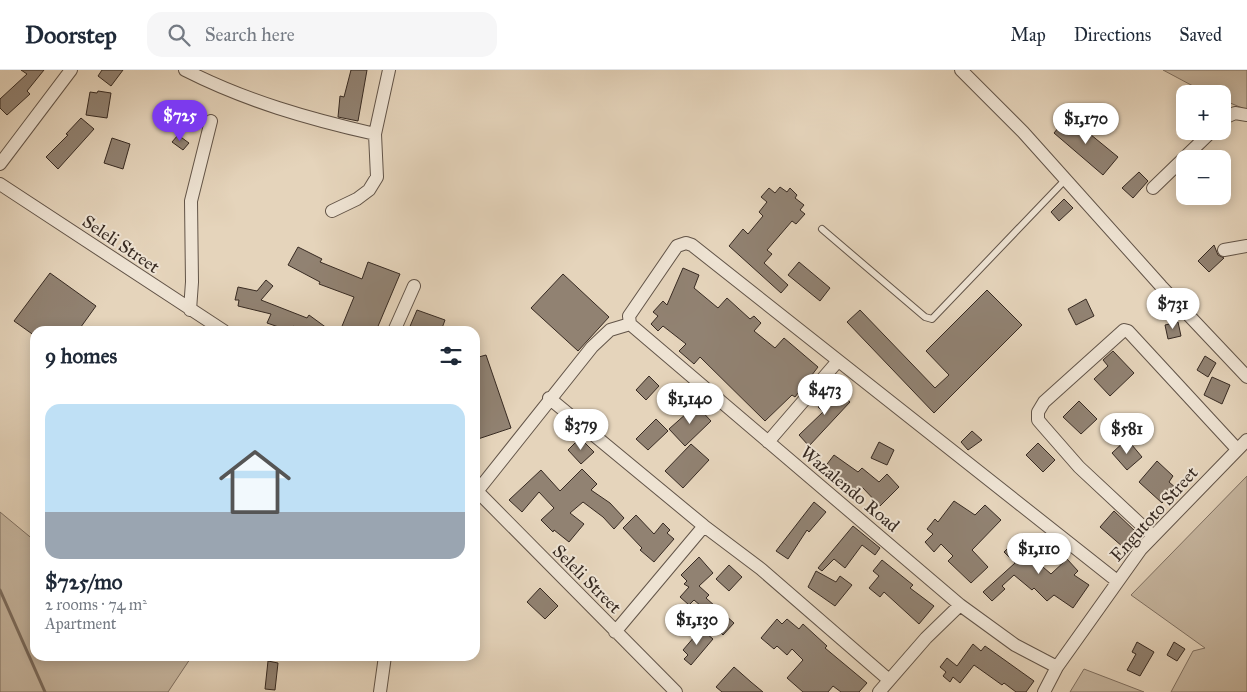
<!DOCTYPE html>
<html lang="en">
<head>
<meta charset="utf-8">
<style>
	:root { --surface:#fff; --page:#f6f6f7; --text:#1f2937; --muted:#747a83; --line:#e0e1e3; --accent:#7c3aed }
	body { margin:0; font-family:"IM FELL Great Primer",serif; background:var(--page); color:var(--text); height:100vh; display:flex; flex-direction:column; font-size:19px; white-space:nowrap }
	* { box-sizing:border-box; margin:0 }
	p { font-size:16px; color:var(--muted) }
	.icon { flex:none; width:28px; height:28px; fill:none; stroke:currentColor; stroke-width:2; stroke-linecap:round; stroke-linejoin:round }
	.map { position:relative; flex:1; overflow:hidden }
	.drawer { position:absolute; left:30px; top:256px; width:450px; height:335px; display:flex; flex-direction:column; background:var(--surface); border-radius:15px; box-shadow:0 2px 12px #0003 }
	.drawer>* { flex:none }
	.fabs { position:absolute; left:1176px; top:15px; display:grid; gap:10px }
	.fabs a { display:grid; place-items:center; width:55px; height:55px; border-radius:10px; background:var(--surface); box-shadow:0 2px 12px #0003; font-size:25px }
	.price { position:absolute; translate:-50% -42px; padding:0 11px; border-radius:18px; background:#fff; color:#222; font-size:16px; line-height:32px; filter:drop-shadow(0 1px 2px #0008) }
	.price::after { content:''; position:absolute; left:50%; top:30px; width:15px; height:11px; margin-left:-8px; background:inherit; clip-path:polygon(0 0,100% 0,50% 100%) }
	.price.current { background:var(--accent); color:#fff }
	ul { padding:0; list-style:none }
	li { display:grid; align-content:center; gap:10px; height:265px; padding:0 15px }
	li span { display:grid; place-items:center; height:155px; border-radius:15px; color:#555 }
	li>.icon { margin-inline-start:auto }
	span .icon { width:90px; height:90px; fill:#fffc; stroke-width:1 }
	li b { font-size:21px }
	h2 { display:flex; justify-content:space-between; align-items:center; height:60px; padding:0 15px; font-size:21px }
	header { display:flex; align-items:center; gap:30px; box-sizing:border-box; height:70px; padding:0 25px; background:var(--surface); border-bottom:1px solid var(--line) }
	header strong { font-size:24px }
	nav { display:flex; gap:28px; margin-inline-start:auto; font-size:18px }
	.search { width:350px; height:45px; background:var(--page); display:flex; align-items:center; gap:12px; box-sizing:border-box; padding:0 18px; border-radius:15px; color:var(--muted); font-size:19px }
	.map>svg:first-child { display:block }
	.green { fill:#c7b7a1; stroke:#7f7062 }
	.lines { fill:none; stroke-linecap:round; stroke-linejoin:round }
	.stream { stroke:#7c6d5f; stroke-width:3 }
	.building { fill:#918272; stroke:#372a22 }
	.lane-casing { stroke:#625448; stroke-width:8 }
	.street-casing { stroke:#625448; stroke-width:14 }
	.lane { stroke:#eee3d3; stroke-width:6 }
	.street { stroke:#eee3d3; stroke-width:12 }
	.labels { text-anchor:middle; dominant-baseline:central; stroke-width:4; stroke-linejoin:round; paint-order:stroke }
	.street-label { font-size:18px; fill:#372a22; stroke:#eee3d3 }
</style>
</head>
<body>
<header>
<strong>Doorstep</strong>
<div class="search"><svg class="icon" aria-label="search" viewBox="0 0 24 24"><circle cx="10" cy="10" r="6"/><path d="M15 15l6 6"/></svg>Search here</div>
<nav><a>Map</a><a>Directions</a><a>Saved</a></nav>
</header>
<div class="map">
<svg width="1247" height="622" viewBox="0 0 1247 622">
	<rect width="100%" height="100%" fill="#e5d4bb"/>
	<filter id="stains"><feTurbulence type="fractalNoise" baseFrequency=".004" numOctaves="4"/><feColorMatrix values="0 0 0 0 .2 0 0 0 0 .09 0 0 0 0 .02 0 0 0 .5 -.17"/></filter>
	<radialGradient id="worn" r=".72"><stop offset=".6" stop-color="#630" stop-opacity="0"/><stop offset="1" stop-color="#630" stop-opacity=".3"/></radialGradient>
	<path class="green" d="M1163,0H1247V40L1223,30L1222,24H1208Z
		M1247,406V622H1171L1193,581L1205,578L1131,525Z
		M0,442L35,471V586H192L168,622H0Z
		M1084,599L1144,622H1070Z"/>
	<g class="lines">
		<path class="stream" d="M0,520L45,622"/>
	</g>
	<path class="building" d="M21,0H44L27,21L30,24L7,45L0,38V29L27,4Z
		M102,0H123L111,16L98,6Z
		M351,0H367L358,51L338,47L340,26L344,27Z
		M98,21L111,23L107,48L86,45L90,22L97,23Z
		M1068,46L1118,87L1103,105L1054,63Z
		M81,48L94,59L58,99L46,87L68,65L66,64Z
		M178,65L189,73L183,80L172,72Z
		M112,68L130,74L123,99L104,93Z
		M1139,102L1148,111L1133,128L1122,118Z
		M780,117L787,122L790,118L797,125L795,128L804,135L800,140L805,144L796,154L792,151L767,180L772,184L764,193L788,215L781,223L729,176L743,159L748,164L763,146L759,142L767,132L761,127L769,118L775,123Z
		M1064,129L1073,138L1059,151L1051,142Z
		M1214,175L1218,185L1224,188L1209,202L1198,191Z
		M298,177L322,189L320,192L362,209L368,192L400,204L376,261H340L354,227L319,214L320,212L288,195Z
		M799,192L830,218L820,231L788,205Z
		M683,198L699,205L694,218L718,238L727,228L750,249L754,246L761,253L754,261L775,278L784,268L818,297L795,327L792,325L765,351L700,287L694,294L679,281L686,274L663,256L658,261L651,254L658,246L653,242L663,231L667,235Z
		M50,203L96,236L78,261H35V266L14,251Z
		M563,204L609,247L578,281L531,238Z
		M266,210L273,216L261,230L307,248L309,245L331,261H300L293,256L290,261L267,253L271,244L238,236L239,230H235L238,217L257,221Z
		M987,220L1022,255L934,343L847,252L860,240L935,318L949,305L926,281Z
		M1086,229L1094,246L1076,255L1068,239Z
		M417,240L445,250L441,261H408Z
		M1178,252L1181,266L1168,269L1165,255Z
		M1113,281L1134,303L1110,326L1094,309L1108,296L1103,290Z
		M486,285L511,358L475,370V288Z
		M1205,286L1216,293L1208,307L1197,300Z
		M649,306L659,316L646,330L636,320Z
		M1212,307L1230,315L1222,334L1204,325Z
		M837,319L850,332L809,376L799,365L823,342L818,337Z
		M1079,331L1097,349L1081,364L1063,347Z
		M696,335L711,351L685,376L669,359Z
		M656,349L668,361L648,380L636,369Z
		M972,361L982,370L968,380L961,372Z
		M580,368L594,382L581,394L568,380Z
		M1127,369L1142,387L1127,400L1112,383Z
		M879,372L894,380L887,395L871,388Z
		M1038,373L1055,390L1043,402L1026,385Z
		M691,374L709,390L683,418L665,401Z
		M834,385L858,402L862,398L879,412L887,404L899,417L880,436L862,417L856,425L830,406L831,404L824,398Z
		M1157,391L1173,406L1169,412L1176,418L1162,433L1139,412Z
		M582,399L597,414L591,420L610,433L624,448L614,459L603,447L583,432L570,443L584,454L569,472L554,460L553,462L541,450L554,438L539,422L522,442L509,430L541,400L560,421Z
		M954,431L975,445L985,435L1001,450L972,480L988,497L971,513L948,491L953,486L941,474L934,482L925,472L933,464L927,459L935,449L938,452Z
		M814,432L826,442L809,462L807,460L788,489L776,481Z
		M1114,441L1136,462L1123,477L1100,457Z
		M636,445L654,464L663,453L670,460L667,463L674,469L654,492L640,480L642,478L623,458Z
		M853,456L880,478L875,485L862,475L845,498L834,489L822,501L818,498Z
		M1023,463L1043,483L1035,490L1051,504L1067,489L1078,501L1074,505L1089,515L1073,538L1054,525L1047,531L1034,518L1032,520L1014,505L1002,516L1005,519L992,531L983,522L1015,493L1004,482Z
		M699,487L713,503L699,516L709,525L706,528L734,553L723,565L716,558L721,553L694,530L689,535L680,527L689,517L684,514L687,511L681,505Z
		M882,490L913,515L910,518L934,536L919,554L884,522L880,527L869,518L879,506L873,501Z
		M729,495L742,507L729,521L716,509Z
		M816,501L836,512L840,506L852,515L835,536L808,517Z
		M540,518L558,536L545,549L527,532Z
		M777,549L782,554L787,549L799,559L803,554L827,576L825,578L867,613L859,622H841L833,616L828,622H803L787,608L803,590L792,579L787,585L777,576L774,579L761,568Z
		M701,559L713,569L691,595L684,589L688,585L683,580Z
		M1137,572L1154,582L1140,606L1127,600L1136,584L1132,582Z
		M1174,572L1185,579L1177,591L1167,585Z
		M973,574L981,581L985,576L1034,611L1026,622H1016L1004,613L1002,615L974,595L960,613L953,607L950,612L943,606L946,602L940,597L947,588L957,596Z
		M268,591L278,593L275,620L265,619Z
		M734,597L751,612L763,622H722L716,617Z"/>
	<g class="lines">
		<g class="lane-casing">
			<path id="lane" d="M822,159L925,247L932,249L1066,109"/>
		</g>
		<g class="street-casing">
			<path id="street" d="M185,0C246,31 309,49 375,64
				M961,0L1023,62L1161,216L1247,307
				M1222,49L1235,43L1247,45
				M0,94L71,0
				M0,114L224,261
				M1153,118L1212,61
				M332,141L357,129L369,120L377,107L375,64L389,0
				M1224,180L1247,176
				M190,240L192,212L191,131L211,51
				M630,254L629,246L677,176L686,173L692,175L1117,511
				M630,254L960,535L1015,575L1057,597
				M394,261L414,216
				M549,328L704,456L761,499L889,610
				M768,372L837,292
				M475,419L676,622
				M475,424L592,277L610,260L630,254
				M1153,466L1079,397L1044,357L1038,350V342L1044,332L1124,260L1128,261L1237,379
				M615,562L704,456
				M380,622L385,586
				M879,622L926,568L960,535
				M1044,622L1057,597L1141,479L1247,370"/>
		</g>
		<use href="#lane" class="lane"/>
		<use href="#street" class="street"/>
	</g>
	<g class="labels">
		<g class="street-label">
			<text transform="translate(121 174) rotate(34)">Seleli Street</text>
			<text transform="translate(850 419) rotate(40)">Wazalendo Road</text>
			<text transform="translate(1154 444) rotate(-48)">Engutoto Street</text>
			<text transform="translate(587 509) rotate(45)">Seleli Street</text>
		</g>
	</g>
	<rect width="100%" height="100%" filter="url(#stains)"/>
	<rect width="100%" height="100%" fill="url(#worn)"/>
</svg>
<div class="fabs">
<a>+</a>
<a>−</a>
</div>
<b class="price current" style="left:180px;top:72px">$725</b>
<b class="price" style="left:1086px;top:75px">$1,170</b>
<b class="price" style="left:1173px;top:260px">$731</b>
<b class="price" style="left:825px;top:346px">$473</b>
<b class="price" style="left:690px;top:355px">$1,140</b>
<b class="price" style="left:581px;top:381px">$379</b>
<b class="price" style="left:1127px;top:385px">$581</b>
<b class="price" style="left:1039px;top:505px">$1,110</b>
<b class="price" style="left:697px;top:576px">$1,130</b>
<section class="drawer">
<h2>9 homes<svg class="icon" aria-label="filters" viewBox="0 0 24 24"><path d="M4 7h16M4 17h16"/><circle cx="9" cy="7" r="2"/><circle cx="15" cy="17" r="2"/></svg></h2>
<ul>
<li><span style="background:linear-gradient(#bfe0f5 70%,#9aa5b1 0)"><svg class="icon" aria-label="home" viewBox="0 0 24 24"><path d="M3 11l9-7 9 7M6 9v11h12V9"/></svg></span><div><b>$725/mo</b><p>2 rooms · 74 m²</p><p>Apartment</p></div></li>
</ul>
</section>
</div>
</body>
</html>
